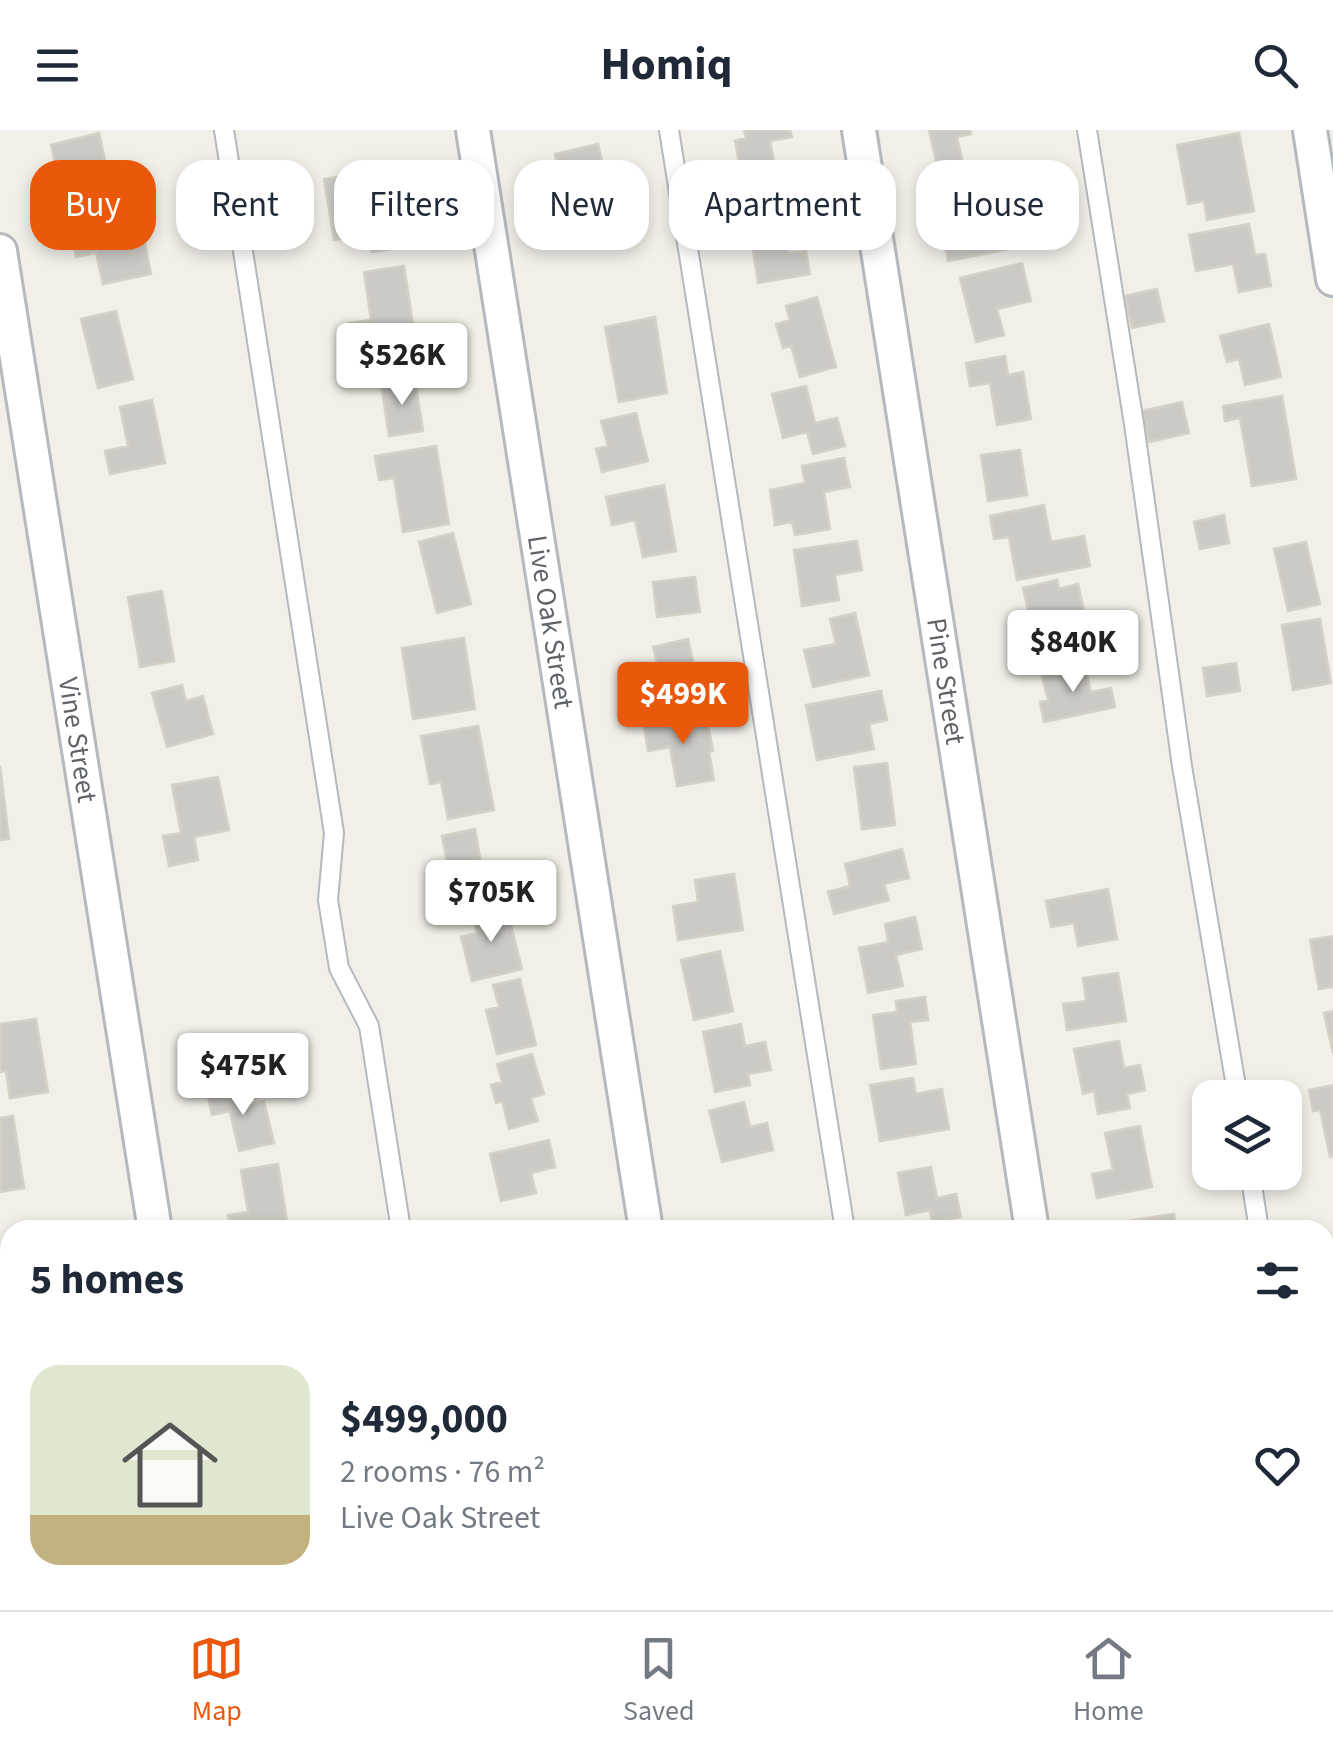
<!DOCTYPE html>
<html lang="en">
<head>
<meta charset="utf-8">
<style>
	:root { --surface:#fff; --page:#f6f6f7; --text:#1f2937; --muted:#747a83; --line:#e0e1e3; --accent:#ea580c }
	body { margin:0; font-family:"Source Sans 3",sans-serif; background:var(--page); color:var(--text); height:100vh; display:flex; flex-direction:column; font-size:38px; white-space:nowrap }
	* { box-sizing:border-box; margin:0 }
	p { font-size:32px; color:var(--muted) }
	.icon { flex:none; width:55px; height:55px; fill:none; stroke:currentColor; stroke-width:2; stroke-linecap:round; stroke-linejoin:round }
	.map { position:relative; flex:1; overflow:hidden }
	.sheet { position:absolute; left:0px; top:1090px; width:1335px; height:390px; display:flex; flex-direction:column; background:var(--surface); border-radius:30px 30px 0 0; box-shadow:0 5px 15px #0003 }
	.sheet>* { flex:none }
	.top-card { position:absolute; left:30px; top:30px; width:1275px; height:90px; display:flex; gap:20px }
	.buttons { position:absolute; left:1192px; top:950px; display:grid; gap:20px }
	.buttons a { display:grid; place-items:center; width:110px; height:110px; border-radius:20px; background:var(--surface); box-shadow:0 5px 15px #0003; font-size:50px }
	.price { position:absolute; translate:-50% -85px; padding:0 22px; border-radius:10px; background:#fff; color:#222; font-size:32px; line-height:65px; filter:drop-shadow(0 2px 5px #0008) }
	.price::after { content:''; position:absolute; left:50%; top:60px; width:30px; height:22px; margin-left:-15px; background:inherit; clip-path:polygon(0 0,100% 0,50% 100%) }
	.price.on { background:var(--accent); color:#fff }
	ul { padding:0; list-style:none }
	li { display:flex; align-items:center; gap:30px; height:250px; padding:0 30px }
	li+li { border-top:2px solid var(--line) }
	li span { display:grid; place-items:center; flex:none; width:280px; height:200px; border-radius:30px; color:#555 }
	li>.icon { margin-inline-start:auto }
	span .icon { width:120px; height:120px; fill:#fffc; stroke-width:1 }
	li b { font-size:42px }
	h2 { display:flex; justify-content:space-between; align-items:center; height:120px; padding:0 30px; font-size:42px }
	.tag { padding:0 35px; border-radius:30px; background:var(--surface); box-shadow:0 5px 15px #0003; font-size:35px; line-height:90px }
	.tag.on { background:var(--accent); color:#fff }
	header { display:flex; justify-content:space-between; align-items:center; height:130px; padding:0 30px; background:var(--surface); font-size:45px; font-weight:700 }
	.dock { display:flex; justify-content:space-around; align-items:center; height:140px; border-top:2px solid var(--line); background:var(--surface); font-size:28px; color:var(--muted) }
	.dock a { display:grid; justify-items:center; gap:5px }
	.dock .on { color:var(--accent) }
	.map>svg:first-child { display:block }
	.building { fill:#cccac5; stroke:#d6d1c6; stroke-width:2.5 }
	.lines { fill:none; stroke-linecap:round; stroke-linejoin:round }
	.service-casing { stroke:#b5b8bc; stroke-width:22 }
	.minor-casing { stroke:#b5b8bc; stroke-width:38 }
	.service { stroke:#fff; stroke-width:18 }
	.minor { stroke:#fff; stroke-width:32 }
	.labels { text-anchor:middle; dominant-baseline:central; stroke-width:10; stroke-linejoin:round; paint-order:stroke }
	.street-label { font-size:28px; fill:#5f6368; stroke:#fff }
</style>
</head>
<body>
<header><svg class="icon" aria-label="menu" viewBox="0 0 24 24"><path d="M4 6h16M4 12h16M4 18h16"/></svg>Homiq<svg class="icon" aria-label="search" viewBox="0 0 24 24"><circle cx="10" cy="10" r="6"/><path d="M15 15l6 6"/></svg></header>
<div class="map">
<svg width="1333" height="1480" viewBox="0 0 1333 1480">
	<rect width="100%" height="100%" fill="#f1efe8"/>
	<path class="building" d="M744,0H790L792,7L770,11L778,51L744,58L735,11L746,8Z
		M929,0H970L971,4L957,7L963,34L938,40Z
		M99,3L112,61L72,70L68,54L61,56L51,15Z
		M1239,3L1254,81L1207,90L1204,71L1188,74L1177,15Z
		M598,14L613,80L570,90L555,24Z
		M392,38L405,117L372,122L370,104L334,110L324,49Z
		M1006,48L1019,117L948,131L942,100L968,95L960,57Z
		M782,81L788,123L806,121L810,144L758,153L748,87Z
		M129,82L134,105L143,103L151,144L103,154L96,123L76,127L69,95Z
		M1249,94L1255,125L1265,124L1271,156L1239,162L1233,134L1196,141L1189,105Z
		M1022,133L1031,171L997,179L1004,205L976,212L960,148Z
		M404,136L415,207L352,216L349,193L371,190L364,142Z
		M1157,159L1164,191L1132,198L1125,166Z
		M817,167L836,237L800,247L791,216L783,218L776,194L790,190L786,176Z
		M116,181L133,249L98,258L81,189Z
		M655,187L667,263L619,272L605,197Z
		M1269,194L1281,247L1245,255L1239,229L1227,232L1220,206Z
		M1005,226L1008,245L1023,242L1031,289L997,295L990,253L970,256L966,233Z
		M415,249L423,301L389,306L381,254Z
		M806,256L815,293L837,288L845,316L813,324L807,302L783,308L772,264Z
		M1282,266L1296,349L1252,356L1240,288L1225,291L1223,276Z
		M152,270L165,333L110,344L105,321L128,316L120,277Z
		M1182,272L1189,303L1149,312L1142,281Z
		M636,283L648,331L602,342L596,319L608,316L601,291Z
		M436,316L449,394L403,402L394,348L379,350L375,326Z
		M1020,320L1027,365L988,371L981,325Z
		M844,328L850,357L824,362L830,399L795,405L792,392L775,395L770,360L805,353L802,336Z
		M664,355L676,421L643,427L635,390L612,395L606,367Z
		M1044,375L1051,412L1084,406L1090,436L1017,450L1009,407L994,409L990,386Z
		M1224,385L1229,413L1200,419L1194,392Z
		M453,403L471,474L437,483L419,412Z
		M857,411L862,440L835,445L839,470L802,476L794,420Z
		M1306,412L1320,474L1288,481L1274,419Z
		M695,447L700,482L657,487L653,452Z
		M1057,450L1059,459L1078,454L1088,500L1040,512L1036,493L1031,494L1023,458Z
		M162,461L174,531L140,537L128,467Z
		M855,483L869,545L813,557L804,520L836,514L830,489Z
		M1320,489L1331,553L1293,560L1282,495Z
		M464,508L475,579L413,589L402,518Z
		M688,509L698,554L664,562L653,517Z
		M1236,533L1240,561L1207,566L1203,538Z
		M1085,536L1091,562L1111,558L1115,577L1044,592L1040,572L1048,570L1042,546Z
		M182,555L186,571L203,566L213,604L167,617L152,563Z
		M881,561L887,590L869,594L874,619L817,630L806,575Z
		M682,584L684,594L707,589L713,621L709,622L714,650L677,656L670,617L648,621L643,591Z
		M478,596L494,680L448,689L441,652L430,654L421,606Z
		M887,633L895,695L862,699L854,637Z
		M0,636L9,709L0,710Z
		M218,647L229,700L194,707L198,730L169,736L163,706L181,703L172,655Z
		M475,699L482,739L503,735L508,757L469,765L466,749L451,752L442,706Z
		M902,719L909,748L884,754L889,770L834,784L828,762L850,756L845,734Z
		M734,744L743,800L678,810L673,776L698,772L695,750Z
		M1108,759L1117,809L1078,816L1074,793L1051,797L1046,771Z
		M506,775L522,839L472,851L461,807L477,803L472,783Z
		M915,787L922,819L896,825L903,856L868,863L859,818L888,812L885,794Z
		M1333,806V857L1319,859L1310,810Z
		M720,821L733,881L694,890L681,830Z
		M1118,843L1126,891L1067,900L1063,874L1086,871L1083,848Z
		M520,849L536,915L497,924L486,880L499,877L493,855Z
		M925,867L928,890L910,892L916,934L881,939L873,885L897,882L896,871Z
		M1333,881V923L1324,883Z
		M36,889L48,962L10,968L6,941L0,942V894Z
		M741,894L745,916L765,912L771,940L748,944L750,955L715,962L703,902Z
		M1119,911L1124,938L1140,935L1145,960L1127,964L1130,978L1098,984L1094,961L1083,964L1074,919Z
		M532,924L544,964L531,968L538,991L509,999L502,971L496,973L491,955L502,952L497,934Z
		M913,948L916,964L942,959L949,999L880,1011L870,955Z
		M1333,955V1026L1330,1027L1320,980L1313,981L1309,960Z
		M236,956L241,976L264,971L274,1013L239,1021L230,981L212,985L207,962Z
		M744,972L750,997L767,993L773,1020L722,1032L709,981Z
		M13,986L24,1058L0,1062V988Z
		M1140,996L1152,1057L1097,1068L1092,1044L1113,1040L1105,1003Z
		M549,1010L555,1037L531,1043L536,1063L501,1071L490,1024Z
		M278,1034L288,1098L230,1100L228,1085L248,1082L241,1040Z
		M931,1037L937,1068L956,1064L961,1087L932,1093L930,1080L906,1085L898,1043Z
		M1174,1084L1176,1100H1122L1121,1092Z
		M18,1470H125L127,1479L20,1480Z
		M1205,1470H1237L1239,1480H1152Z"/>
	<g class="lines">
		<g class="service-casing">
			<path id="service" d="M224,0L334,703L328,770L339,838L369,896L401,1100
				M669,0L845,1100
				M1087,0L1134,294L1182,636L1238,968
				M1250,1042L1259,1100
				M460,1470L462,1480
				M904,1470L906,1480
				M1315,1470L1316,1480"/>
		</g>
		<g class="minor-casing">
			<g id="minor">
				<path id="s1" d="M473,0L646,1100"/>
				<path id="s2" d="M859,0L1032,1100"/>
				<path d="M1310,0L1333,149"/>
				<path id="s3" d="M0,121L155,1100"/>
				<path d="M1325,1377L1333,1376"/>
				<path d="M213,1470L215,1480"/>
				<path d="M704,1470L705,1480"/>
				<path d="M1090,1470L1092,1480"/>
				<path d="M615,1480L677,1470"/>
			</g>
		</g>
		<use href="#service" class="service"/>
		<use href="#minor" class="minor"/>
	</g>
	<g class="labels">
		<g class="street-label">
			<text stroke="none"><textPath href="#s1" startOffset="498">Live Oak Street</textPath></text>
			<text stroke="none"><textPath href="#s2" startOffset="558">Pine Street</textPath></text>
			<text stroke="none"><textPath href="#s3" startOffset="495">Vine Street</textPath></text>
		</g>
	</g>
</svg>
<div class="buttons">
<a><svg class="icon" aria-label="layers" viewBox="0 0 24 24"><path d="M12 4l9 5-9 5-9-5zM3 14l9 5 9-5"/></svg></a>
</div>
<b class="price" style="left:402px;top:278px">$526K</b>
<b class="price" style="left:1073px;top:565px">$840K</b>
<b class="price on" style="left:683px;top:617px">$499K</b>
<b class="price" style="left:491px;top:815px">$705K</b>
<b class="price" style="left:243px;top:988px">$475K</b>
<div class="top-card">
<a class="tag on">Buy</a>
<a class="tag">Rent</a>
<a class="tag">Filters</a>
<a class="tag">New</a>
<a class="tag">Apartment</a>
<a class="tag">House</a>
</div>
<section class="sheet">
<h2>5 homes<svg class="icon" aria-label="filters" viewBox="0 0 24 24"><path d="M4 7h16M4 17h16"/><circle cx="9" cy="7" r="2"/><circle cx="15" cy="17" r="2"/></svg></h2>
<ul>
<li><span style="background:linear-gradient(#dfe7d0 75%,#c2b280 0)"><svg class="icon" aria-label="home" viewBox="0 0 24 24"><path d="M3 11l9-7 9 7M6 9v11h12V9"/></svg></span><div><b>$499,000</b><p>2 rooms · 76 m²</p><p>Live Oak Street</p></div><svg class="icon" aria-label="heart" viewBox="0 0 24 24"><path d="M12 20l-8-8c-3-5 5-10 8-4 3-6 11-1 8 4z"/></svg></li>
</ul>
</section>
</div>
<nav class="dock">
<a class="on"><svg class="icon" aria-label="map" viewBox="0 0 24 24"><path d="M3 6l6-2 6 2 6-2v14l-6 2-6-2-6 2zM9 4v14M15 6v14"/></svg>Map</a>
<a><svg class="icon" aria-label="saved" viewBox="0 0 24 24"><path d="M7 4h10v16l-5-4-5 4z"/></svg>Saved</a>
<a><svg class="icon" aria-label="home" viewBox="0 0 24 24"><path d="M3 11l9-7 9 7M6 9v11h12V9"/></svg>Home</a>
</nav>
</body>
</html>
